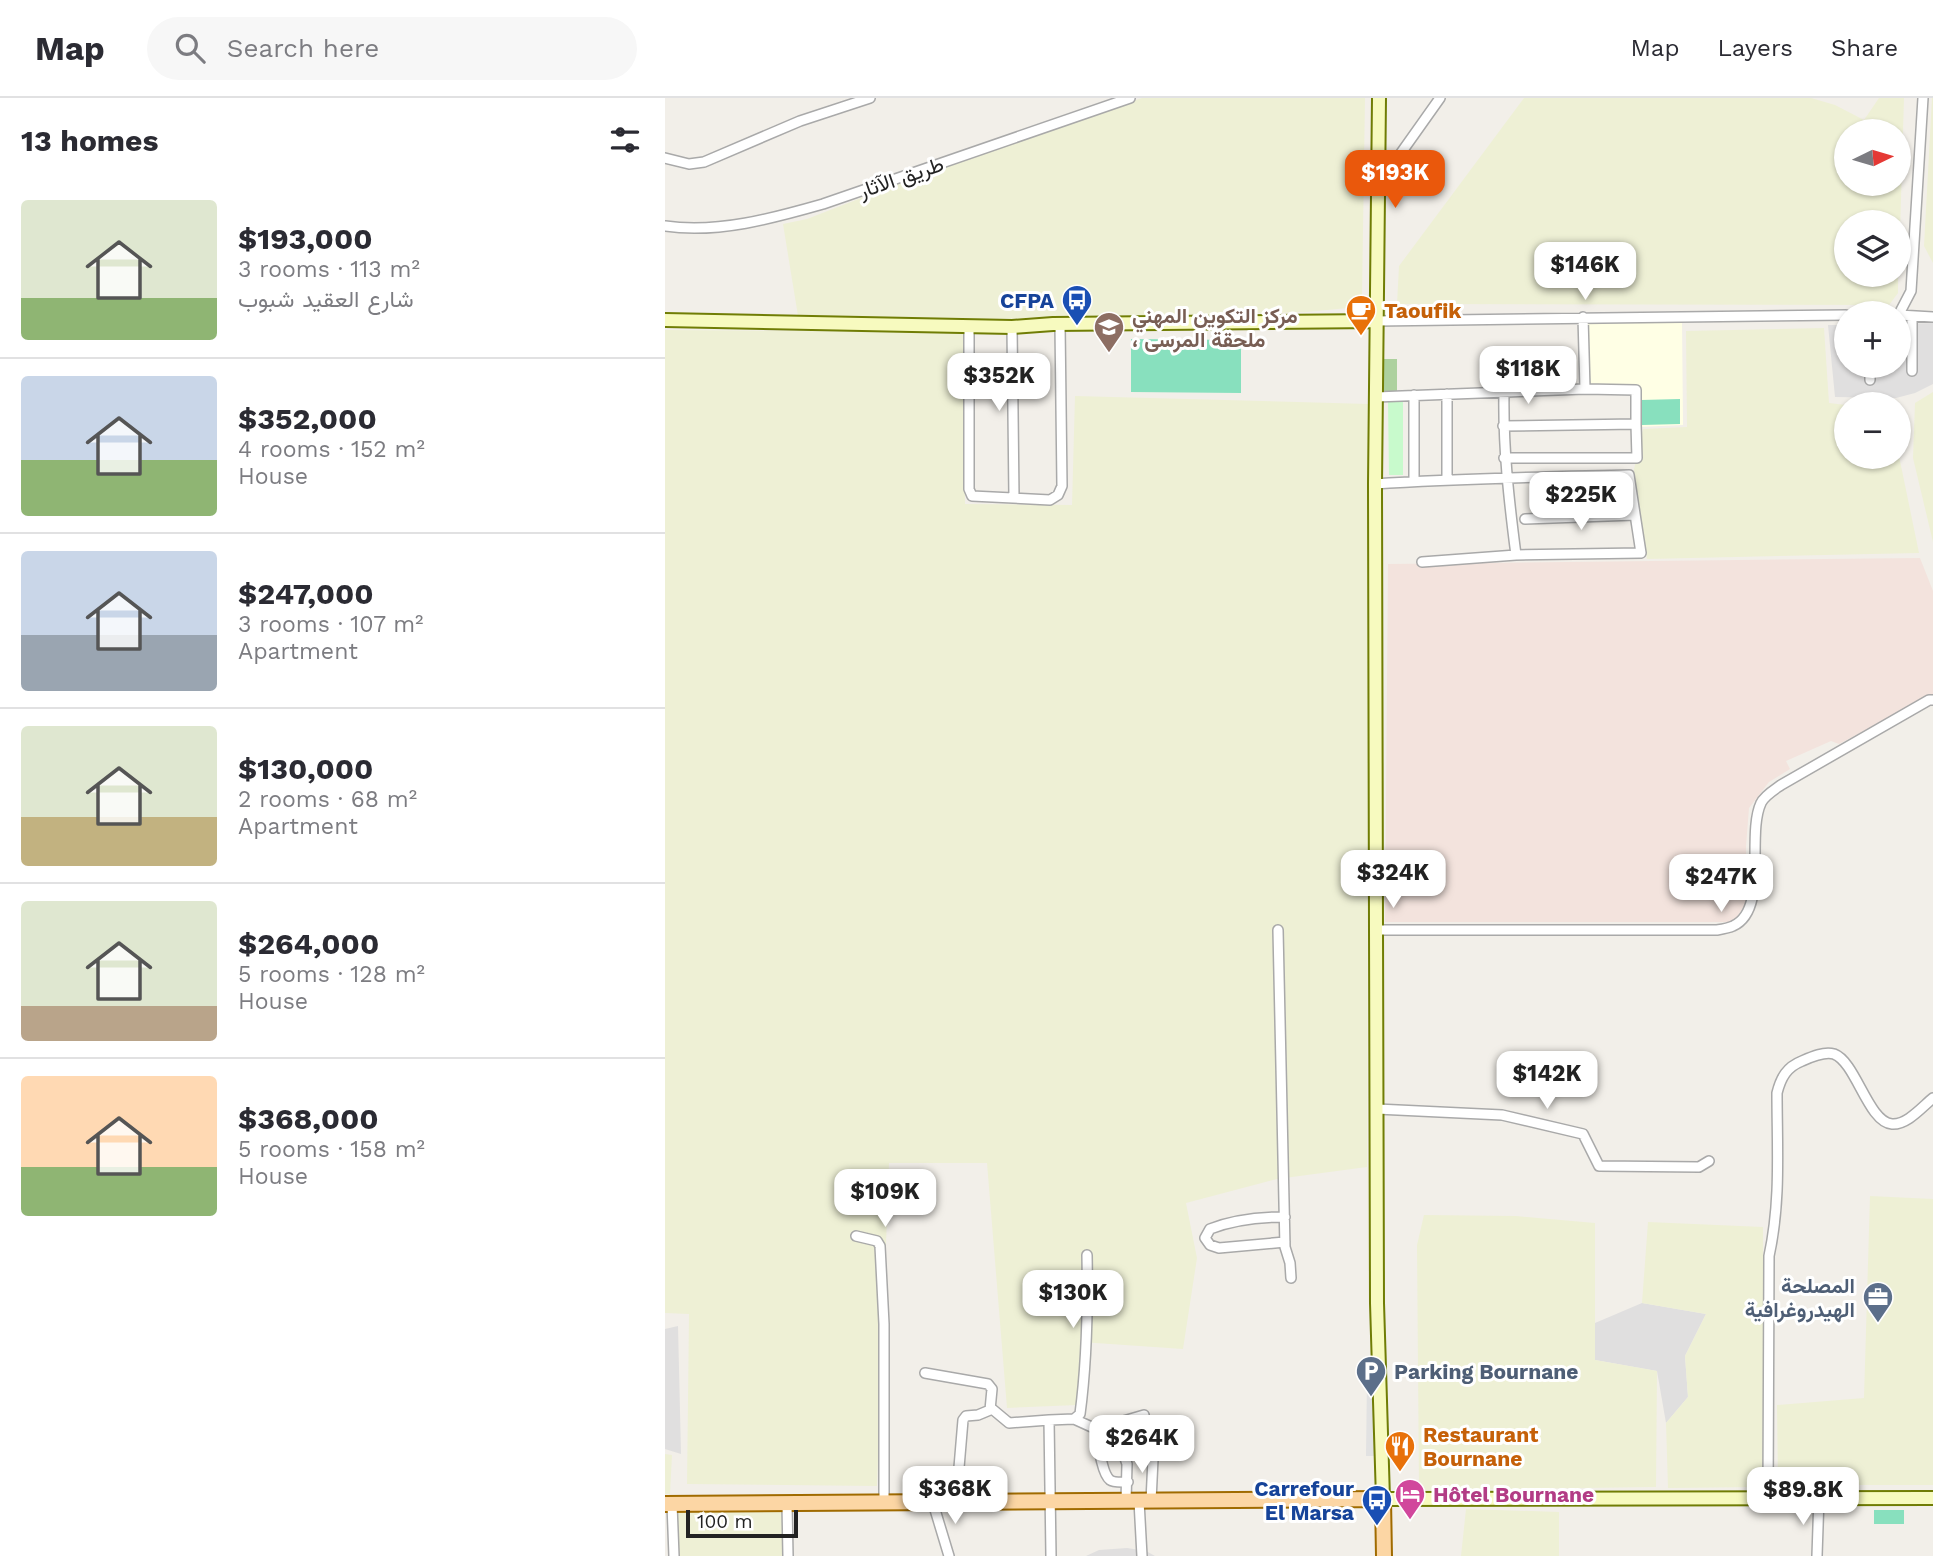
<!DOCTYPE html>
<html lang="en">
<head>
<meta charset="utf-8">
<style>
	:root { --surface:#fff; --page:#f7f7f7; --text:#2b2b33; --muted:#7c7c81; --line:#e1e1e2; --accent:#ea580c }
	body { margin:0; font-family:"Work Sans",Vazirmatn,sans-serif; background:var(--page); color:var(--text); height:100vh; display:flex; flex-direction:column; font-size:26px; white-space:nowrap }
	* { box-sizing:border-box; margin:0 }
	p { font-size:23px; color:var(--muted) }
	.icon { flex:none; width:38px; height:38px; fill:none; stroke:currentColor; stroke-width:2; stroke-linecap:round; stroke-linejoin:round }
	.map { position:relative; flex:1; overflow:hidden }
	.details { display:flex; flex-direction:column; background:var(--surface); width:665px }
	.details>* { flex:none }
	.needle { width:46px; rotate:85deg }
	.controls { position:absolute; left:1169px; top:21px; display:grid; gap:14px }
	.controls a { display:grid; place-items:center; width:77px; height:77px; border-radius:50%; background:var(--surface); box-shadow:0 2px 5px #0004; font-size:35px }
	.scale { position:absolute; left:21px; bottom:18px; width:112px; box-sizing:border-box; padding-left:7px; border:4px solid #222; border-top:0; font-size:19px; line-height:24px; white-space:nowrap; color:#222; -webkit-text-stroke:5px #fff; paint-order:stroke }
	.price { position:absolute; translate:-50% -60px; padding:0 16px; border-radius:14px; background:#fff; color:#222; font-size:23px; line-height:46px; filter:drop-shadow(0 2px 4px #0008) }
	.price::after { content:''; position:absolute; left:50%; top:42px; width:21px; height:16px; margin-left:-10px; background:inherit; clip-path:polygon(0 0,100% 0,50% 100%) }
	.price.current { background:var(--accent); color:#fff }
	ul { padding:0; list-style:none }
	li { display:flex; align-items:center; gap:21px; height:175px; padding:0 21px }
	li+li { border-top:2px solid var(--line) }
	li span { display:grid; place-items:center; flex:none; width:196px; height:140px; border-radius:7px; color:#555 }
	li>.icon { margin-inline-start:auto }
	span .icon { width:84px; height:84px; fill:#fffc; stroke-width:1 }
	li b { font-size:30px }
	h2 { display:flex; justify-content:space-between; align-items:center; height:84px; padding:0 21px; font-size:30px }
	header { display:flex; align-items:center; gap:42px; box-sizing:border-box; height:98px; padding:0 35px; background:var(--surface); border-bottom:2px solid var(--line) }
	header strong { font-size:33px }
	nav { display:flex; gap:38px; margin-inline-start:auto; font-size:24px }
	.search { width:490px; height:63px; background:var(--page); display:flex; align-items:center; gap:18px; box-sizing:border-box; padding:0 24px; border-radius:38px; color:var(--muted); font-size:26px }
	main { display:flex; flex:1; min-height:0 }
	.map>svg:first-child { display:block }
	.residential { fill:#e0dfdf }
	.education { fill:#ffffe5 }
	.military { fill:#f3e3dd }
	.farmland { fill:#eef0d5; fill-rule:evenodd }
	.forest { fill:#add19e }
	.park { fill:#c8facc }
	.pitch { fill:#88e0be }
	.parking { fill:#e2e2e2 }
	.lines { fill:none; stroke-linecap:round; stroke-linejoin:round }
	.minor-casing { stroke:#a9a9a9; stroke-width:12 }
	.secondary-casing { stroke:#707d05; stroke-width:16 }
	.primary-casing { stroke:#a06b00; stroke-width:18 }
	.minor { stroke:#fff; stroke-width:9 }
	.secondary { stroke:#f7fabf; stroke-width:12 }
	.primary { stroke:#fcd6a4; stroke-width:14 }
	.labels { text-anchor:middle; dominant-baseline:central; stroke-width:6; stroke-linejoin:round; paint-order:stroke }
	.street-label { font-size:21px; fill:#222; stroke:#fff }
	.transit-label { font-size:21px; font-weight:bold; fill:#164399; stroke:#fff; text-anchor:end }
	.food-label { font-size:21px; font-weight:bold; fill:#c56008; stroke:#fff; text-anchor:start }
	.education-label { font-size:21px; font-weight:bold; fill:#785e54; stroke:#fff; text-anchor:start }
	.service-label { font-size:21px; font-weight:bold; fill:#4e5e75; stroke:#fff; text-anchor:end }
	.hotel-label { font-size:21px; font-weight:bold; fill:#b23c85; stroke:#fff; text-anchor:start }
</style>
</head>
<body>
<header>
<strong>Map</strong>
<div class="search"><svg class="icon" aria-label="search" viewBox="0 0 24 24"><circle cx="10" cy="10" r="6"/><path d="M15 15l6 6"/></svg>Search here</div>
<nav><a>Map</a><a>Layers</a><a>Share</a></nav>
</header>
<main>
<section class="details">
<h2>13 homes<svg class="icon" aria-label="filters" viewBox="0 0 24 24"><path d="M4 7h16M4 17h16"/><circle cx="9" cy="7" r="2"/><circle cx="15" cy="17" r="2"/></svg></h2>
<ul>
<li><span style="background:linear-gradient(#dfe7d0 70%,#8fb573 0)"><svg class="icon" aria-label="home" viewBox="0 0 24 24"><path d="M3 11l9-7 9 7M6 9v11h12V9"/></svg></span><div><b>$193,000</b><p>3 rooms · 113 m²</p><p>شارع العقيد شبوب</p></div></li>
<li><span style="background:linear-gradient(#c9d6e8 60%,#8fb573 0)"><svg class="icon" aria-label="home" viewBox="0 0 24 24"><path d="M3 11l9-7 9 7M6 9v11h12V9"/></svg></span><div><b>$352,000</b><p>4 rooms · 152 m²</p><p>House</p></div></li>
<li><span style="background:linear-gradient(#c9d6e8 60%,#9aa5b1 0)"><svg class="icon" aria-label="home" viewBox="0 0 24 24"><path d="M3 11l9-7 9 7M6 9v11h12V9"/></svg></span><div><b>$247,000</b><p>3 rooms · 107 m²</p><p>Apartment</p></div></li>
<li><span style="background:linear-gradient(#dfe7d0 65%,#c2b280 0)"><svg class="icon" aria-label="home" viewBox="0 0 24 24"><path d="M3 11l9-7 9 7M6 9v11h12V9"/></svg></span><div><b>$130,000</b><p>2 rooms · 68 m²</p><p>Apartment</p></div></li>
<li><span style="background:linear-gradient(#dfe7d0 75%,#b9a48a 0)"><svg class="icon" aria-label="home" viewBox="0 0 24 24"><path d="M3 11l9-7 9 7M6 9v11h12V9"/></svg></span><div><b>$264,000</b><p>5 rooms · 128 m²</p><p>House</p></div></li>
<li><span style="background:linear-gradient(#ffd9b3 65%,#8fb573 0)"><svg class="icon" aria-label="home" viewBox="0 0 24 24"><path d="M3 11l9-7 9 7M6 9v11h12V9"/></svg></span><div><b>$368,000</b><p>5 rooms · 158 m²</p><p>House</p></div></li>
</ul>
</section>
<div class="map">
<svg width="1268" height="1458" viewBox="0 0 1268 1458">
	<rect width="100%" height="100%" fill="#f2efe9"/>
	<path class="residential" d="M1268,225V286L1250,295L1231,300L1170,299L1163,227H1181V268H1234V226Z
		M977,1205L1041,1216L1020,1258L1023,1299L1001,1325L992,1273L930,1262V1225Z
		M13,1228L16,1356L0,1351V1231Z
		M462,1450L481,1453L490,1458H421L434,1452Z"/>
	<path class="education" d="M1017,222L1018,327L974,329V289L920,288L921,223Z"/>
	<path class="military" d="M1255,460L1268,493V596L1174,646L1166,643L1121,663L1125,671L1104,684L1084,710L1081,748L1082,803L1069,824H720L723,466Z"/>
	<path class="farmland" d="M477,0H700L697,199L683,210L642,214L365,222L133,218L118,126L142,121L250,79Z
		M859,0H1146L1170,7L1199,22L1214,0H1239L1234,168V124H1181V177H1233V195L1224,207L732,206L734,168ZM1181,33H1234V86H1181Z
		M1267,0H1268V165L1259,148Z
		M1159,230L1164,305L1181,307V359L1234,358L1254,455L982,461L968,376L978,331L1022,329L1021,233Z
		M0,232L298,234L300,406L407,407L410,298L704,306L702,1069L612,1081L521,1105L532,1160L518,1251L416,1244L412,1307L342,1310L322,1065H224L212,1388L22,1386L24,1216L0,1215Z
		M1268,294V444L1248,360L1250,305Z
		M1205,1098L1268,1101V1387H1113L1112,1307L1199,1300Z
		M759,1117L851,1118L930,1125V1262L992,1273L991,1389L754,1392L752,1147Z
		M983,1124L1098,1129L1099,1379L1094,1389L1003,1390L1001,1325L1023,1299L1020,1258L1041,1216L977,1205Z
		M0,1356L7,1357L5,1396H0Z
		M801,1411L894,1414V1458H796Z
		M112,1412L117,1413L118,1418L119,1458H13L10,1413Z"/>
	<path class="forest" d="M718,261H732V293H718Z"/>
	<path class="park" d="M723,303H738V377H724Z"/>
	<path class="pitch" d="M466,241L576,242V295L466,294Z
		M1015,301V326L977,327L976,302Z
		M1209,1412H1239V1426H1209Z"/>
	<path class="parking" d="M702,1280H711L713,1358H701Z"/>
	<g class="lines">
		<g class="minor-casing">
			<path id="minor" d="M0,60L24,66L39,64L135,23L205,0
				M714,86L775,0
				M0,128C52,136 109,120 158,106L465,0
				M1234,216L1246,193L1258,0
				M1234,217L1268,219
				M1247,218V273
				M711,223L1181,217
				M304,228V391L307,398L385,402L393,397L397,388L395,227
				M347,229L349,400
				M1205,282V268
				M920,291L971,292V326
				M711,299L920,291L918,219
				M838,328L971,326L972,360H839
				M782,382V296
				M749,383V297
				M710,386C795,380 880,379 964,377L976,455L851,457C844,403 838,350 839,295
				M860,421L970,417
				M757,464L851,457
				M613,832L620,1149L625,1165L626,1180
				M711,832H1052C1058,831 1064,830 1068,828C1104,812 1081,737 1096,705C1099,698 1109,692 1116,687L1264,602H1268
				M712,1011L837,1017L918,1036L934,1068L1034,1069L1044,1063
				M620,1119C595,1119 568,1122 545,1131L540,1140L545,1147L554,1150L620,1144
				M191,1138L212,1143L215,1148L219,1226V1406
				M260,1275L323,1286L327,1291L325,1312L313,1317L301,1318L298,1322L291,1405
				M326,1310L344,1325L384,1322
				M409,1321L415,1316C422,1263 423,1210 422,1157
				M458,1354L462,1366L461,1403
				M463,1384C458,1384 449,1385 445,1382C436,1375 433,1342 431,1331L479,1317
				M1103,1400L1104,1158C1116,1103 1112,1050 1112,995C1116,979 1122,969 1137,963C1146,959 1159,953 1169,956C1191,964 1203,1024 1227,1026C1242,1027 1257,1009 1268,1000
				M474,1403L477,1458
				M486,1403L488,1361
				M268,1405L284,1458
				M7,1406L9,1458
				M122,1406L123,1458
				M386,1458L384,1322L409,1321L431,1331
				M1152,1458L1154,1399"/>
		</g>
		<g class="secondary-casing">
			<path id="secondary" d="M714,0L710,386L711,832L712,1205L718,1401L1268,1400
				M0,222L347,229L388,226L711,223"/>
		</g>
		<g class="primary-casing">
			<path id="primary" d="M0,1406L718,1401L719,1458"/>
		</g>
		<use href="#minor" class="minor"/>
		<use href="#secondary" class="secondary"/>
		<use href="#primary" class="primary"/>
	</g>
	<defs>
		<g id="bus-pin" transform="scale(1.575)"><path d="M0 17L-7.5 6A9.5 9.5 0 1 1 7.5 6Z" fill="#1a4fb4" stroke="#fff"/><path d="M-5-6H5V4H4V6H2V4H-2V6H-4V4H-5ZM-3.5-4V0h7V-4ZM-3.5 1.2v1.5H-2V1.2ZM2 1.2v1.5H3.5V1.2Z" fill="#fff"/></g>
		<g id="cafe-pin" transform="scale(1.575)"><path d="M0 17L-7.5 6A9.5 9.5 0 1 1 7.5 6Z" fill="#e8710a" stroke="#fff"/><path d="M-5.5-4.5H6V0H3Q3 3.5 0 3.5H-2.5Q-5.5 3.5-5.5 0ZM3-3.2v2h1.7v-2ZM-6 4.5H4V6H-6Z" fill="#fff"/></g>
		<g id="university-pin" transform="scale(1.575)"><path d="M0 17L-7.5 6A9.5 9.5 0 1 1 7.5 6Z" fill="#8d6e63" stroke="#fff"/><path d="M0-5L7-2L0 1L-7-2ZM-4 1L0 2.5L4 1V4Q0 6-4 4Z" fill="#fff"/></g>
		<g id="office-pin" transform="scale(1.575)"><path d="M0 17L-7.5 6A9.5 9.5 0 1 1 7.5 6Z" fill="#5c6f8a" stroke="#fff"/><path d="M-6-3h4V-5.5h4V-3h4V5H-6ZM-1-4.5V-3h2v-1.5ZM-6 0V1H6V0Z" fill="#fff"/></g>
		<g id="parking-pin" transform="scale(1.575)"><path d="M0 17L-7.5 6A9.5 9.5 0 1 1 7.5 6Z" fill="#5c6f8a" stroke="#fff"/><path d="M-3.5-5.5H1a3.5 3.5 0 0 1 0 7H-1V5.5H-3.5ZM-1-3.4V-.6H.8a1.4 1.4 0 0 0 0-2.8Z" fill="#fff"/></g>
		<g id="restaurant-pin" transform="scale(1.575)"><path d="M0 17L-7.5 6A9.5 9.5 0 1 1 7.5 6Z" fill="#e8710a" stroke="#fff"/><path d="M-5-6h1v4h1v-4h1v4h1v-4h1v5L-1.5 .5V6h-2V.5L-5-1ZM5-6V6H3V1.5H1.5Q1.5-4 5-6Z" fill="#fff"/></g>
		<g id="hotel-pin" transform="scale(1.575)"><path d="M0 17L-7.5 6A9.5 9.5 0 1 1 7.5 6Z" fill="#d1479c" stroke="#fff"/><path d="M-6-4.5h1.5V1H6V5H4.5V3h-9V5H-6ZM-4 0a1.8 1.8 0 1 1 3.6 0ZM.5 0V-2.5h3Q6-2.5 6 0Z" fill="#fff"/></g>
	</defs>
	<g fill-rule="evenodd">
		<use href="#bus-pin" x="412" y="202"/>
		<use href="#cafe-pin" x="696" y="212"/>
		<use href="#university-pin" x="444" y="229"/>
		<use href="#office-pin" x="1213" y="1199"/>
		<use href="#parking-pin" x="706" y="1273"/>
		<use href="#restaurant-pin" x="735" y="1348"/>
		<use href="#hotel-pin" x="745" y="1396"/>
		<use href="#bus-pin" x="712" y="1402"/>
	</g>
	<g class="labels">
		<g class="street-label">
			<text transform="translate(236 79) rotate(-19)">طريق الآثار</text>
		</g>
		<g class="transit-label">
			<text x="389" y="202">CFPA</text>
			<text x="689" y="1390">Carrefour<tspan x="689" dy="24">El Marsa</tspan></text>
		</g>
		<g class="food-label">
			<text x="719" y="212">Taoufik</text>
			<text x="758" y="1336">Restaurant<tspan x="758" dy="24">Bournane</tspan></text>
		</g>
		<g class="education-label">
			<text x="467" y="217">مركز التكوين المهني<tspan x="467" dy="24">، ملحقة المرسى</tspan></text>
		</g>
		<g class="service-label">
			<text x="1190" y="1187">المصلحة<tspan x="1190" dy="24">الهيدروغرافية</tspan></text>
			<text x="729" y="1273" text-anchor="start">Parking Bournane</text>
		</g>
		<g class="hotel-label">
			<text x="768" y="1396">Hôtel Bournane</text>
		</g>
	</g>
</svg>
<div class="controls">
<a><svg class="needle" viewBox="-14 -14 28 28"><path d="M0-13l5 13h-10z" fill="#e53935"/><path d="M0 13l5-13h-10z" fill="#7c7c81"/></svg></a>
<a><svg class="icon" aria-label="layers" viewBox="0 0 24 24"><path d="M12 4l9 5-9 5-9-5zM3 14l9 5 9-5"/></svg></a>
<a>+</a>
<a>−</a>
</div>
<div class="scale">100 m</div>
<b class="price current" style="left:730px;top:112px">$193K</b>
<b class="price" style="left:920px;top:204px">$146K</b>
<b class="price" style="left:863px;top:308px">$118K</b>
<b class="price" style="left:334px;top:315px">$352K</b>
<b class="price" style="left:916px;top:434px">$225K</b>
<b class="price" style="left:728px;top:812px">$324K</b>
<b class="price" style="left:1056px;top:816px">$247K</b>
<b class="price" style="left:882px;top:1013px">$142K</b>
<b class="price" style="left:220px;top:1131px">$109K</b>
<b class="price" style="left:408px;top:1232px">$130K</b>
<b class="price" style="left:477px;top:1377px">$264K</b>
<b class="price" style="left:290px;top:1428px">$368K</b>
<b class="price" style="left:1138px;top:1429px">$89.8K</b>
</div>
</main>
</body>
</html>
